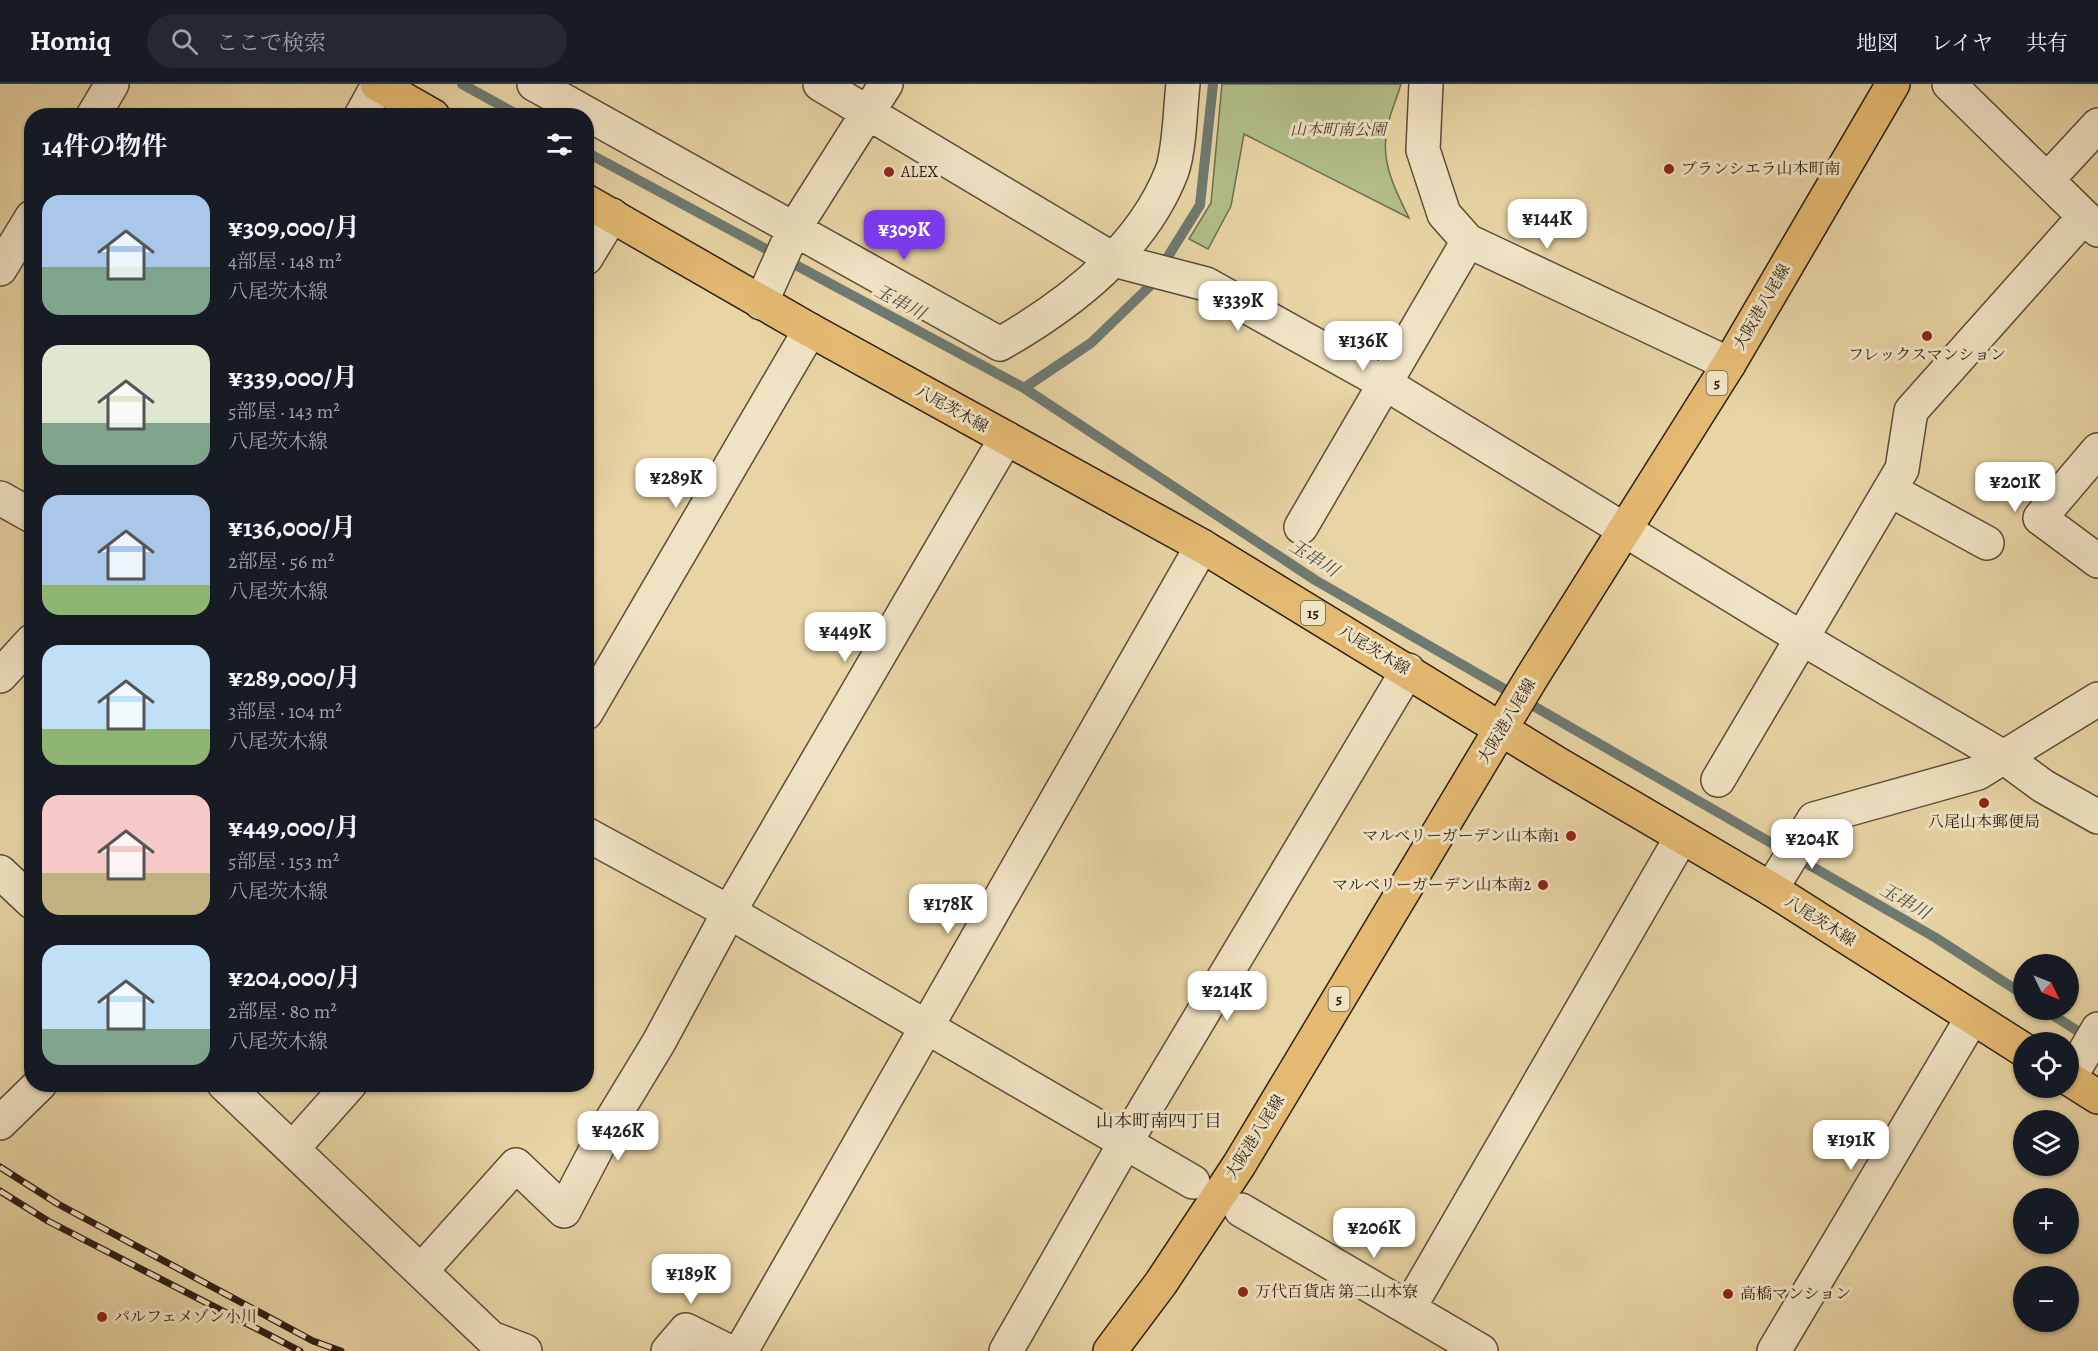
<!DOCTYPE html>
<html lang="ja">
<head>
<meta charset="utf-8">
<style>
	:root { --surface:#171b24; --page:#242831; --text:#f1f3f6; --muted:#9ea1a6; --line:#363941; --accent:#7c3aed }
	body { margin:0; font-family:Alegreya,"Noto Serif JP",serif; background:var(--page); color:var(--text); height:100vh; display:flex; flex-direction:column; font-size:22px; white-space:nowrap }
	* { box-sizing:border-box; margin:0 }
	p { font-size:20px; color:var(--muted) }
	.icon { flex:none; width:33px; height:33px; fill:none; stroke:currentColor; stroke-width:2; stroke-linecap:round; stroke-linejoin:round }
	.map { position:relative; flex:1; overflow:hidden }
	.drawer { position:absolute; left:24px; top:24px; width:570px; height:984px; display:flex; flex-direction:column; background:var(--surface); border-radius:24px; box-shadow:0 2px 4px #0004 }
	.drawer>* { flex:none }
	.needle { width:39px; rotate:133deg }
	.fabs { position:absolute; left:2013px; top:870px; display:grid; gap:12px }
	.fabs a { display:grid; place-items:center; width:66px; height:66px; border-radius:50%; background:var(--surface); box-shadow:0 2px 4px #0004; font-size:30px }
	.price { position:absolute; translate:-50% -51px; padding:0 14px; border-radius:12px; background:#fff; color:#222; font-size:20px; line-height:39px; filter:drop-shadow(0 2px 3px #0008) }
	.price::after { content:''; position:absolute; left:50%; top:36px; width:18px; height:14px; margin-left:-9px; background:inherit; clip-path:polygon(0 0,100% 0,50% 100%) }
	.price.selected { background:var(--accent); color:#fff }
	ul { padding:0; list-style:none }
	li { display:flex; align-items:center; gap:18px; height:150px; padding:0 18px }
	li span { display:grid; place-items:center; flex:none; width:168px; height:120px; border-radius:18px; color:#555 }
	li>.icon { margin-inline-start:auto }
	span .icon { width:72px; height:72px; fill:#fffc; stroke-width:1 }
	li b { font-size:26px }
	h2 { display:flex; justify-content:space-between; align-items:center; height:72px; padding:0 18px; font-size:26px }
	header { display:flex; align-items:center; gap:36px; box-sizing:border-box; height:84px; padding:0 30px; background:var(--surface); border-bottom:2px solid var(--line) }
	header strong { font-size:28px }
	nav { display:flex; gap:33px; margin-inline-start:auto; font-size:21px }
	.search { width:420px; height:54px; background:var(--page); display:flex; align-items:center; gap:15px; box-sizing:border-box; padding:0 21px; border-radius:33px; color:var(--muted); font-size:22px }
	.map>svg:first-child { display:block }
	.green { fill:#b2be89; stroke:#706e4e; stroke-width:1.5 }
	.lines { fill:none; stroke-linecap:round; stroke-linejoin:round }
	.stream { stroke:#6e7a72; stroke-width:10 }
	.minor-casing { stroke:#5c4c38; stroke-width:36 }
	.major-casing { stroke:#2d1f14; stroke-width:36 }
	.minor { stroke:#f0e3c4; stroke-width:33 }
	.major { stroke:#e4ba72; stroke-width:33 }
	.rail-casing { stroke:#2d1f14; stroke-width:7 }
	.rail { stroke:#f0e3c4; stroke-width:4.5; stroke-dasharray:14; stroke-linecap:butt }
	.poi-dot { fill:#8f2418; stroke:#f0e3c4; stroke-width:2 }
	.labels { text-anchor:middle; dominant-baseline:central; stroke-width:6; stroke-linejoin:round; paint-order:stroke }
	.shield { fill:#f0e3c4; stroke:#685a49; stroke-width:1.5 }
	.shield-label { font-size:15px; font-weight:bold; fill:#2d1f14 }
	.park-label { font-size:16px; font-style:italic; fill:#4e4731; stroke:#f0e3c4 }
	.poi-label { font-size:16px; fill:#2d1f14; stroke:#f0e3c4; text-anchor:start }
	.street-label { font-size:16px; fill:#2d1f14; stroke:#f0e3c4 }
	.water-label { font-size:18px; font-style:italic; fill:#4e4c43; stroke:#f0e3c4 }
	.neighbourhood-label { font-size:18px; fill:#2d1f14; stroke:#f0e3c4 }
</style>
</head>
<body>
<header>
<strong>Homiq</strong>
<div class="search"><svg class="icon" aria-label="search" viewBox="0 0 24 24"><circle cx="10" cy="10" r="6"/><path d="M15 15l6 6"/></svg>ここで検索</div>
<nav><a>地図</a><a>レイヤ</a><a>共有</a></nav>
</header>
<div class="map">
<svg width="2098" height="1267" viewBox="0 0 2098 1267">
	<rect width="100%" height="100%" fill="#e8d4a4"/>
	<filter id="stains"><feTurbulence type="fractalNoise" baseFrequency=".00333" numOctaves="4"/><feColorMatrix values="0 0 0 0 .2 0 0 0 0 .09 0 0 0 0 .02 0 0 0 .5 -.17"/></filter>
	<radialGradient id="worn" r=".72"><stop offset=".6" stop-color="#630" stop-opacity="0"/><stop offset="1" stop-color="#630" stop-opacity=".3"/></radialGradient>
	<path class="green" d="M1222,0H1401C1397,14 1391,27 1388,40C1379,75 1394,104 1409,134L1244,50L1231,122L1208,165L1189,155L1211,119Z"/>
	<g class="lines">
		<path class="stream" d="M462,0L520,32
			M586,68L1024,304L1315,496L1936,854L2024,911
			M1024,304L1091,259L1149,203L1200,121L1213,0
			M2045,926L2090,955"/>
		<g class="minor-casing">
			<path id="minor" d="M534,0L1000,260C1070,220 1142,165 1172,87C1180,63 1180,25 1183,0
				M820,0L1114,176L1206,200L1386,300L1803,555L2005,674L2043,702L2098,733
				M1426,0L1423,66L1444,130L1468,157L1729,280
				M1949,0L2098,146
				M93,32L112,0
				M361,32L378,1
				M2047,96L2098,41
				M586,174L612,131
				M0,185L32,133
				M761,219L794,145L886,0
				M2098,366L2040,434L2098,477
				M1890,406L1987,459
				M0,414L32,432
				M1301,443L1468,157
				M0,592L32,557
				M586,629L810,246
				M1718,696L1902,385L1911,327L2084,133
				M586,750L729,828L1193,1098
				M0,788L32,818
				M1771,805L1814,735L1978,689L2098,615
				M2069,995L2098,945
				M224,1000L491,1254L525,1267
				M0,1039L40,1000
				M293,1064L350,1000
				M1241,1126L1481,1267
				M421,1187L516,1081L564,1127L611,1037L659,958L729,828L1006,354
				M1409,1224L1681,754
				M668,1267L686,1246L728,1267
				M741,1267L1202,462
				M1006,1267L1125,1059L1408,586
				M1774,1267L1972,934"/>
		</g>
		<g class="major-casing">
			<path id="major" d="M377,0L433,32
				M586,117L810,246L1202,462L1558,680L1771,805L2024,966
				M2068,994L2098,1013
				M1110,1267L1161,1199L1239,1081L1532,593L1729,280L1893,0"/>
		</g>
		<use href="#minor" class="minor"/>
		<use href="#major" class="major"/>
		<g class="rail-casing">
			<path id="rail" d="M0,1083L58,1120L313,1257L341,1267
				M0,1107L48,1137L300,1267"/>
		</g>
		<use href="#rail" class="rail"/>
	</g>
	<g class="poi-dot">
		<circle cx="1669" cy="85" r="6"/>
		<circle cx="889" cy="88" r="6"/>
		<circle cx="1927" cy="252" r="6"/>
		<circle cx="1984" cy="719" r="6"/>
		<circle cx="1571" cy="752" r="6"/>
		<circle cx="1543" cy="801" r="6"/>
		<circle cx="1243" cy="1208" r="6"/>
		<circle cx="1728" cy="1210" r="6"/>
		<circle cx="102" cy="1233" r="6"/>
	</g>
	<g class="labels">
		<g class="shield">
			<rect x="1706.5" y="287" width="21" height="24" rx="4.5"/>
			<rect x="1301" y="517" width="24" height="24" rx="4.5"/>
			<rect x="1328.5" y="903" width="21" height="24" rx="4.5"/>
		</g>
		<g class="shield-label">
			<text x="1717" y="299">5</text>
			<text x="1313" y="529">15</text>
			<text x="1339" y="915">5</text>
		</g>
		<g class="park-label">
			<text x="1338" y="46">山本町南公園</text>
		</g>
		<g class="poi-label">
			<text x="1681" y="85">ブランシエラ山本町南</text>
			<text x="901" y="88">ALEX</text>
			<text x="1927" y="271" text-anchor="middle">フレックスマンション</text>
			<text x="1984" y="738" text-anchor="middle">八尾山本郵便局</text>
			<text x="1559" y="752" text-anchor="end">マルベリーガーデン山本南1</text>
			<text x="1531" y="801" text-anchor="end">マルベリーガーデン山本南2</text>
			<text x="1255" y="1208">万代百貨店 第二山本寮</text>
			<text x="1740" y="1210">高橋マンション</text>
			<text x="114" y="1233">パルフェメゾン小川</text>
		</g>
		<g class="street-label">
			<text transform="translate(1762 223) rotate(-60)">大阪港八尾線</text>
			<text transform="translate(952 325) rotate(29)">八尾茨木線</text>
			<text transform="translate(1374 566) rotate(31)">八尾茨木線</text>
			<text transform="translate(1507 637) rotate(-59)">大阪港八尾線</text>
			<text transform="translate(1820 837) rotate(32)">八尾茨木線</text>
			<text transform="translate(1255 1053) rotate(-58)">大阪港八尾線</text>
		</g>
		<g class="water-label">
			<text transform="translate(900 218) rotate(28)">玉串川</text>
			<text transform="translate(1314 474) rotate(32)">玉串川</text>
			<text transform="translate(1905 817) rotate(30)">玉串川</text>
		</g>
		<g class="neighbourhood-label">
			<text x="1159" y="1037">山本町南四丁目</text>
		</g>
	</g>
	<rect width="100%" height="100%" filter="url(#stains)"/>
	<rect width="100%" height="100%" fill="url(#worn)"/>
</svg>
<div class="fabs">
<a><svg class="needle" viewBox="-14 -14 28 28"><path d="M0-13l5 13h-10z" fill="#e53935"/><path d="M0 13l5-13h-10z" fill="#9ea1a6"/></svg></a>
<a><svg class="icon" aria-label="locate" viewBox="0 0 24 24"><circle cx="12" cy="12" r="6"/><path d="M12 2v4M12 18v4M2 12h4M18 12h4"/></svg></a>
<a><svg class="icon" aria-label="layers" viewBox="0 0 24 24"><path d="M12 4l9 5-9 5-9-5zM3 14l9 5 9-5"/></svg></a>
<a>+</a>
<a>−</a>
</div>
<b class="price" style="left:1547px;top:166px">¥144K</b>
<b class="price selected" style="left:904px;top:177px">¥309K</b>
<b class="price" style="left:1238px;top:248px">¥339K</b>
<b class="price" style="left:1363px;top:288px">¥136K</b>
<b class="price" style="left:676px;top:425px">¥289K</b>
<b class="price" style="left:2015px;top:429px">¥201K</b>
<b class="price" style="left:845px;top:579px">¥449K</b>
<b class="price" style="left:1812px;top:786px">¥204K</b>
<b class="price" style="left:948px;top:851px">¥178K</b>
<b class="price" style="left:1227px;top:938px">¥214K</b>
<b class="price" style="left:618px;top:1078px">¥426K</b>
<b class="price" style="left:1851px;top:1087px">¥191K</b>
<b class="price" style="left:1374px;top:1175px">¥206K</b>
<b class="price" style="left:691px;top:1221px">¥189K</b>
<section class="drawer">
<h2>14件の物件<svg class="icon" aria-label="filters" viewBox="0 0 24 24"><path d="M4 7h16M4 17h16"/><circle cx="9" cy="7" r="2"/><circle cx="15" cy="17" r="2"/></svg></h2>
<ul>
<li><span style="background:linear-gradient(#a9c7e8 60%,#7fa58c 0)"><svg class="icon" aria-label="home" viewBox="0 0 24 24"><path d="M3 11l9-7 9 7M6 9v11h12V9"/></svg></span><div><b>¥309,000/月</b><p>4部屋 · 148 m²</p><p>八尾茨木線</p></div></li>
<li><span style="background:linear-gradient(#dfe7d0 65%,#7fa58c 0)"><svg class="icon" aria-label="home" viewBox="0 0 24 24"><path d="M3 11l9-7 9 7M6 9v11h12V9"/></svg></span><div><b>¥339,000/月</b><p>5部屋 · 143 m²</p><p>八尾茨木線</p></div></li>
<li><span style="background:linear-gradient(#a9c7e8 75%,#8fb573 0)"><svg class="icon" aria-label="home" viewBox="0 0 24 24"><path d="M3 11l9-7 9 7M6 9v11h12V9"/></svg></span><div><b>¥136,000/月</b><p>2部屋 · 56 m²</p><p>八尾茨木線</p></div></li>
<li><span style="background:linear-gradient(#bfe0f5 70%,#8fb573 0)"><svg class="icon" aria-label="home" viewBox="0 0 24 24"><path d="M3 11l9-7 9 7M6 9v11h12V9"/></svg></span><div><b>¥289,000/月</b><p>3部屋 · 104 m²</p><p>八尾茨木線</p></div></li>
<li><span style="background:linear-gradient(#f6c9c9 65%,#c2b280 0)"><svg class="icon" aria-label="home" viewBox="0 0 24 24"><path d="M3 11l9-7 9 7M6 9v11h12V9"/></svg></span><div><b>¥449,000/月</b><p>5部屋 · 153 m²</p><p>八尾茨木線</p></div></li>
<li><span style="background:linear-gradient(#bfe0f5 70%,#7fa58c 0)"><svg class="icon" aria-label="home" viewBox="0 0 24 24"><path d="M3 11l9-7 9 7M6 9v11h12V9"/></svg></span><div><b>¥204,000/月</b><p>2部屋 · 80 m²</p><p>八尾茨木線</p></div></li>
</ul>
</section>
</div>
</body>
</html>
